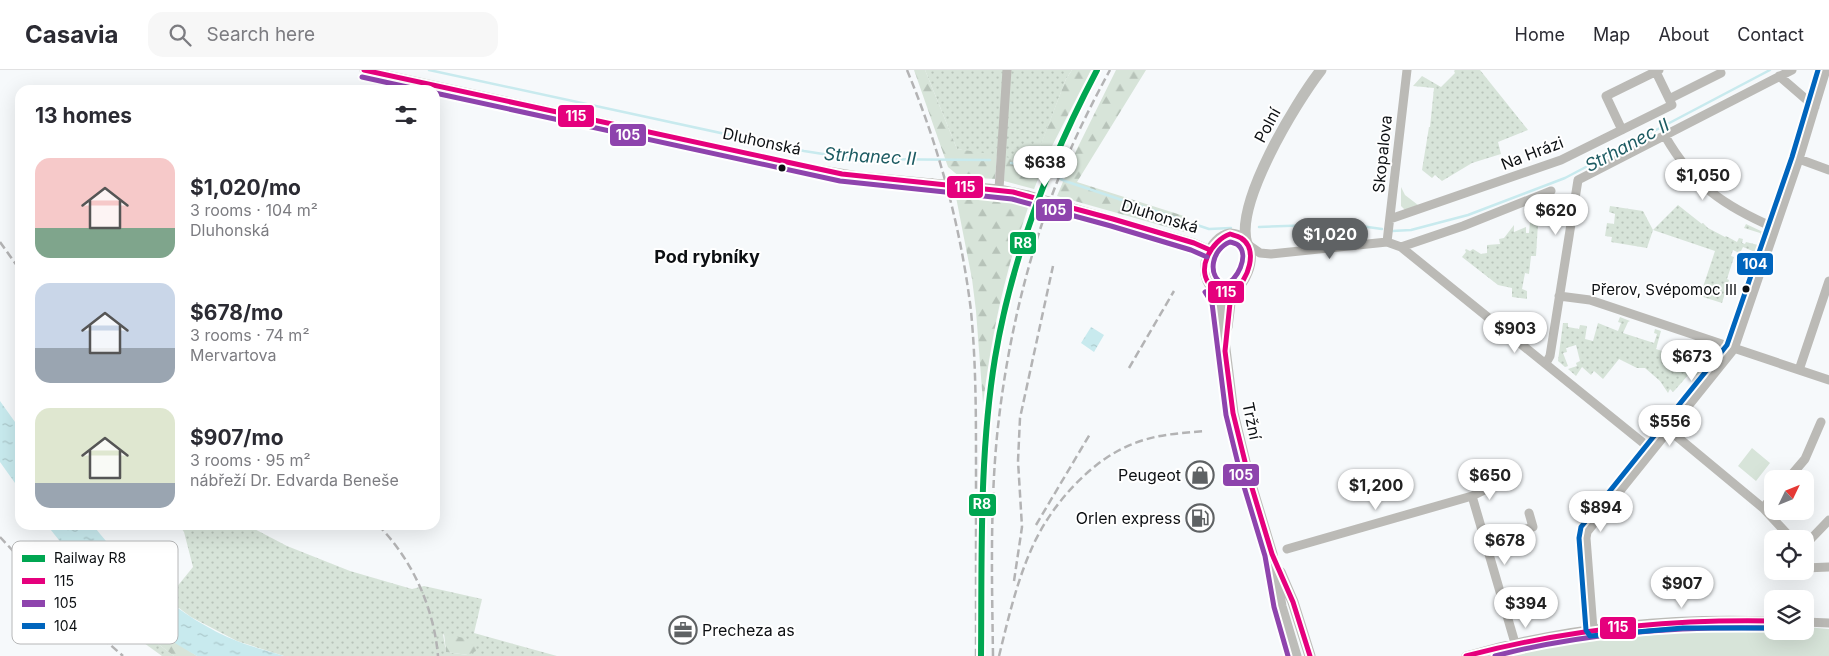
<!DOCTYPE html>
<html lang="en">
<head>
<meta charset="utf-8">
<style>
	:root { --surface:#fff; --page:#f7f7f7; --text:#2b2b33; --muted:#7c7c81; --line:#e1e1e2; --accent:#5f6264 }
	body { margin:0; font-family:Inter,sans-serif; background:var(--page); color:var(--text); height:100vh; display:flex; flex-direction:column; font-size:19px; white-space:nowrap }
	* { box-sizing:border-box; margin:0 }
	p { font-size:16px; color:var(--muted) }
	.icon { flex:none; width:28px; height:28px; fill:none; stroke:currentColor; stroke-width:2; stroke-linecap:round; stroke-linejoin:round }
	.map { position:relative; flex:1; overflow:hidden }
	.panel { position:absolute; left:15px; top:15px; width:425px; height:445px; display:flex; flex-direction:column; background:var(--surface); border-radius:15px; box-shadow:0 5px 20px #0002 }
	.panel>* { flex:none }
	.needle { width:32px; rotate:47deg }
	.buttons { position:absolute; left:1764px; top:400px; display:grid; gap:10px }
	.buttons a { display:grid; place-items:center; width:50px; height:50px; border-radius:10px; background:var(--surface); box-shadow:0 5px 20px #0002; font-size:25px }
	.price { position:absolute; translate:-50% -42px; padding:0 11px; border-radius:18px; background:#fff; color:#222; font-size:16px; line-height:32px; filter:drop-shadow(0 1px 2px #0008) }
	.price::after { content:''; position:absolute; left:50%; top:30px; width:15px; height:11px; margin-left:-8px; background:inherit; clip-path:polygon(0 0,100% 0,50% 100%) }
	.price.current { background:var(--accent); color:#fff }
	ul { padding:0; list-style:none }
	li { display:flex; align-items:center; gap:15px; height:125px; padding:0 20px }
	li span { display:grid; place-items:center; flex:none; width:140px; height:100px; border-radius:15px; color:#555 }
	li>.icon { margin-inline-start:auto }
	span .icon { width:60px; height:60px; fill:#fffc; stroke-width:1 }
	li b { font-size:21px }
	h2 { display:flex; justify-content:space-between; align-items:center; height:60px; padding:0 20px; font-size:21px }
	header { display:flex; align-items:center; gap:30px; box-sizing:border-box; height:70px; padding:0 25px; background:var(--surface); border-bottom:1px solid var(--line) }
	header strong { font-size:24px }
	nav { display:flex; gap:28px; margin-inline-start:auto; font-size:18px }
	.search { width:350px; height:45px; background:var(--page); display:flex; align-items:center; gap:12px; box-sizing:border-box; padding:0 18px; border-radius:15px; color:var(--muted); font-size:19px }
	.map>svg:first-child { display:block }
	.grass { fill:url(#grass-dots); fill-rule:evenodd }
	.forest { fill:url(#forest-firs) }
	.park { fill:#d7e4d9 }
	.water { fill:url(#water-ripples) }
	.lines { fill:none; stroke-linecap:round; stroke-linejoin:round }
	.stream { stroke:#c8eaee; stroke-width:2.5 }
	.minor { stroke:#bbbab6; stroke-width:9 }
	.major { stroke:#bdbdb9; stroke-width:11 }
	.rail { stroke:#b3b3b4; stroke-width:2.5; stroke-dasharray:8 4; stroke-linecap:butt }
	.minor-bridge { stroke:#bbbab6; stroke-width:9 }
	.bus-1-casing { stroke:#fff; stroke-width:9 }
	.bus-2-casing { stroke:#fff; stroke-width:9 }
	.bus-3-casing { stroke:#fff; stroke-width:9 }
	.bus-1 { stroke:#e5007d; stroke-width:5 }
	.bus-2 { stroke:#8e44ad; stroke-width:5 }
	.bus-3 { stroke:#0065bd; stroke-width:5 }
	.rail-1-casing { stroke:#fff; stroke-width:10 }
	.rail-1 { stroke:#00a651; stroke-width:6 }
	.bus-dot { fill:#0d1013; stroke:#fff; stroke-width:2 }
	.labels { text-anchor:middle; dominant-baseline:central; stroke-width:4; stroke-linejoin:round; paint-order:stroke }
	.bus-label { font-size:15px; fill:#0d1013; stroke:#fff; text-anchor:end }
	.street-label { font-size:16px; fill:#0d1013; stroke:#fff }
	.poi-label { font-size:16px; fill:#0d1013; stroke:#fff; text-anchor:end }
	.water-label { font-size:18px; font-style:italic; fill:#1e5c63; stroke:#fff }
	.neighbourhood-label { font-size:18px; font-weight:bold; fill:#0d1013; stroke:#fff }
	.key { fill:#fff; stroke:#b6b7b8; stroke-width:1 }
	.key-label { font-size:14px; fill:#0d1013 }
	.line-badge { stroke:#fff; stroke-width:2 }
	.badge-label { font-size:14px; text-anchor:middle; font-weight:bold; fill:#fff }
</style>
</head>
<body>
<header>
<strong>Casavia</strong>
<div class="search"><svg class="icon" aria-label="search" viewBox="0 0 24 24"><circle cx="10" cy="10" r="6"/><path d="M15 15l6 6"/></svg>Search here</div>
<nav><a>Home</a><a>Map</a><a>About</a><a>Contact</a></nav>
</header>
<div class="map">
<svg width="1829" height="586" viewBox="0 0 1829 586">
	<defs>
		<pattern id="grass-dots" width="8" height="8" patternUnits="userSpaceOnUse" patternTransform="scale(1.25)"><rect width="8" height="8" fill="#d7e4d9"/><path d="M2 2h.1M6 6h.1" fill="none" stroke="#b7c3b9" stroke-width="1.8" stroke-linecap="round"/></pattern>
		<pattern id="forest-firs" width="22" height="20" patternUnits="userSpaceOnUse" patternTransform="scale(1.25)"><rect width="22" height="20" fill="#d7e4d9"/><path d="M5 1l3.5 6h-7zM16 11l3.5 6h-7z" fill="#b7c3b9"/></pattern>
		<pattern id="water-ripples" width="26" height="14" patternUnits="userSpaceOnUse" patternTransform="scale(1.25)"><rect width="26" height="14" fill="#c8eaee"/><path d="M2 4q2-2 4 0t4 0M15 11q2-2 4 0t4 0" fill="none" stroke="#abc8cb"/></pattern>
	</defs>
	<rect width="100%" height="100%" fill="#f6f9fb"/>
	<path class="grass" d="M925,0H1072L1066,9L1034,93L957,79Z
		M1455,0H1480L1528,60L1498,72L1501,84L1472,93L1442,111L1435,105L1432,108L1422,100L1429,57H1430L1434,18L1413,16L1422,6L1441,17L1455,3L1454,1Z
		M1678,135L1702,154L1703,153L1708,158L1725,167L1726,166L1737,172L1739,168L1743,169L1742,173L1745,174L1746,172L1758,175L1761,166L1760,163L1744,158L1746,154L1763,162L1765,164L1755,194L1752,193L1755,182L1743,177L1740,183L1743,184L1741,189L1735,188L1737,182L1733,180L1731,186L1734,187L1727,209L1729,210L1722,233L1700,226L1715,181L1653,160L1647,178L1611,172L1612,167L1605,166L1607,153L1614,154L1615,144L1609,142L1610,136L1643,141L1653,160Z
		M1530,152L1538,153L1536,186H1531L1529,204L1525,203L1522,219L1527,221V229L1512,227V218L1498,215L1462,187L1466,182L1465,180L1466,179L1470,181L1473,179L1481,184L1487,183V175L1500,174L1499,169L1504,168L1514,155V162L1526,157V163H1529Z
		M1620,247L1630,251L1628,252L1623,263L1626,264L1654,273L1657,264L1654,263L1655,259L1661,261L1656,279L1671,284L1673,279L1686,284L1688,276L1686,274L1688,270L1720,281L1721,285L1699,311L1696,308L1697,306L1694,303L1695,301L1690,297L1688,300L1690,302L1689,304L1675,320L1673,322L1670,319L1668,323L1660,311L1645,298H1637L1619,289L1603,309L1594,301L1591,305L1582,297L1576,306L1568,299L1577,296L1576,293L1580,291L1576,275L1566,278L1567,282L1563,283L1568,296L1565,297L1558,291L1563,253H1568V257L1579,259L1580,255L1587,256L1585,269L1593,271L1598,253L1618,261L1621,253L1618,252Z
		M179,455H247L287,476L350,501L412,519L424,516L482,529L474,563L557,586H284L237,571L191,547L167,529L193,497L184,462ZM443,564L468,585L446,582Z
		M133,555L174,586H162L126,560Z"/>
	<path class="forest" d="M914,0H925L957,79L997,85L995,109L960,107L948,97Z
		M1072,0H1091L1050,80L1034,119L1004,111L1005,87L1034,92L1066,9Z
		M1116,0H1146L1077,112L1184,146L1188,163L1057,126L1076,81Z
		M961,120L995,123L1030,131C1023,155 1014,177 1008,201C996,245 989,288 983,333L976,241L972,209L955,122Z
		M140,549L197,586H174L133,555Z
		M444,563L475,571L476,581L468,585L446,582Z"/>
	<path class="park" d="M1401,117L1405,125L1418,135L1405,140L1401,136Z
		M1752,378L1770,393L1756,411L1738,396Z
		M1715,554L1772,556V561H1805V557L1829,559V586H1484C1559,568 1637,556 1715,554Z"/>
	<path class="water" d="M1091,257L1104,265L1094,282L1081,273Z
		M0,331L20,359V420L0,392Z
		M47,455H93C130,503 180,548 237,571C252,577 269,581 284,586H197C139,554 87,507 47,455Z"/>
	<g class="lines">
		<path class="stream" d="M429,0L804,81L855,89L990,90
			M1011,93L1031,95L1065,111L1209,159L1231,158
			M1259,157L1346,154L1382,159
			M1392,161L1411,160L1468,145L1565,108L1770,0"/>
		<path class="minor" d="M364,0L816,99L858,106L932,113
			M1779,6L1815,37
			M1669,29L1721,3
			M1622,60L1606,26L1659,0
			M1665,66C1693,115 1724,136 1775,158
			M1799,89L1829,100
			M953,115L999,119L1028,125
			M999,119L1007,0
			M1056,133L1194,173L1210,180
			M1390,149L1561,90L1672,35L1656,2
			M1387,172L1407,0
			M1247,174L1260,183L1271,184L1387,172L1401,177L1652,380
			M1401,177L1463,156L1551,121
			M1559,226L1590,230L1829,310
			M1546,293L1550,286L1578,110L1792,0
			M1799,300L1829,211
			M1669,360L1763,438L1792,469
			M1788,409L1805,389L1821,352
			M1472,426L1515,573
			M1763,438L1772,427
			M1485,472L1533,457L1529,443
			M1805,475L1829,450
			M1287,479L1472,426L1497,414
			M1805,498L1829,497
			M1805,552L1829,553
			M1593,559L1586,468L1587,462L1734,279L1799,89L1826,0
			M1466,586C1566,557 1669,547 1772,551"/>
		<path class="major" d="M1230,164C1272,167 1240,245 1212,217C1197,201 1210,167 1230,164Z
			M1247,174C1234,134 1296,32 1321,0
			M1212,218L1219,231L1233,343L1249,408L1272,484L1281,536L1296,586
			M1227,257L1230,233L1238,217
			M1280,502L1293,532L1310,586"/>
		<path class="rail" d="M907,0C939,77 961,158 971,241C976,293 976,345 976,396C976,460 976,523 976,586
			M0,172L20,200
			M1129,298L1174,221
			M378,455C412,489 434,538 438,586
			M1036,455L1090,364
			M0,467L58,529L123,586
			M1014,511L1022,457L1018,391L1020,348L1053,196
			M993,586C992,513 990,439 997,366C1006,277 1027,186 1061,102C1075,67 1092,33 1110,0
			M999,586C1008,550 1016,514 1031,480C1049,437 1091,389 1135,373C1158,364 1182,363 1206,361"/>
		<path class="minor-bridge" d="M932,113L953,115
			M1028,125L1056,133"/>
		<g class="bus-1-casing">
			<path id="bus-1" d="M364,0L842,104L1013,122L1113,149L1194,173L1210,180
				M1230,164C1233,165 1238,166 1241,168C1259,179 1248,211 1234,220C1231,222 1226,222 1223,223C1219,221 1215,219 1212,217C1194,200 1212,170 1230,164Z
				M1239,217L1230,233L1225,281L1233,343L1249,408L1272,484L1293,532L1310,586
				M1466,586C1568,559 1666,549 1772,551"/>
		</g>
		<g class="bus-2-casing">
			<path id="bus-2" d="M362,7L421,20
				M435,23L840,111L1012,129L1111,156L1191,180L1207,187
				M1230,172C1231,172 1237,174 1238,175C1250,185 1237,212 1224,215C1206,205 1212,179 1230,172Z
				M1205,222L1212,233L1226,345L1242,410L1265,486L1274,537L1288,586
				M1495,586C1586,562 1679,556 1772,558"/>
		</g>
		<g class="bus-3-casing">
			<path id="bus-3" d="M1772,558H1683L1590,566L1586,560L1579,468L1581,457L1727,275L1792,87L1818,0"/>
		</g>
		<use href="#bus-1" class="bus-1"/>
		<use href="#bus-2" class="bus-2"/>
		<use href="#bus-3" class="bus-3"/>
		<g class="rail-1-casing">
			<path id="rail-1" d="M981,586C982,487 979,386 995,288C1012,186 1049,91 1097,0"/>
		</g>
		<use href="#rail-1" class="rail-1"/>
	</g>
	<defs>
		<g id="shop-ring" transform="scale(1.4375)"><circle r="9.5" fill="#fff" stroke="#5f6264" stroke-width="1.5"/><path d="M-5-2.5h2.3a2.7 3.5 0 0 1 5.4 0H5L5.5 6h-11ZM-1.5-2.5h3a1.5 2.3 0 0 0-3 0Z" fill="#5f6264"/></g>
		<g id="fuel-ring" transform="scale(1.4375)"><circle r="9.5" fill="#fff" stroke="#5f6264" stroke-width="1.5"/><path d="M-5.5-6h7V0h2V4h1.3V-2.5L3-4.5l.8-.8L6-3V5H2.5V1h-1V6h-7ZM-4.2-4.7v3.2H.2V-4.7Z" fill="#5f6264"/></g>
		<g id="office-ring" transform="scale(1.4375)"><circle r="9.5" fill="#fff" stroke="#5f6264" stroke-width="1.5"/><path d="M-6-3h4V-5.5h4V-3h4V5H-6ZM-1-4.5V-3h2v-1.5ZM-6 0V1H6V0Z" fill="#5f6264"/></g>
	</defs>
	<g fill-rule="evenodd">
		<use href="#shop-ring" x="1200" y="405"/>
		<use href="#fuel-ring" x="1200" y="448"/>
		<use href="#office-ring" x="683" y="560"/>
	</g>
	<g class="bus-dot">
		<circle cx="782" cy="98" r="4.5"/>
		<circle cx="1746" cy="219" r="4.5"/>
	</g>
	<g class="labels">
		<g class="bus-label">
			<text x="1737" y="219">Přerov, Svépomoc III</text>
		</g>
		<g class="street-label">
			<text transform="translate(1267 55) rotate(-62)">Polní</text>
			<text transform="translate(762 71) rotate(12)">Dluhonská</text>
			<text transform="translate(1532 83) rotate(-21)">Na Hrázi</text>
			<text transform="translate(1382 84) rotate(-84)">Skopalova</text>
			<text transform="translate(1160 146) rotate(17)">Dluhonská</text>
			<text transform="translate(1252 351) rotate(78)">Tržní</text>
		</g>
		<g class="poi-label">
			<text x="1181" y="405">Peugeot</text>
			<text x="1181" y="448">Orlen express</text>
			<text x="702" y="560" text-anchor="start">Precheza as</text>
		</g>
		<g class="water-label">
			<text transform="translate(1627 75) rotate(-28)">Strhanec II</text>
			<text transform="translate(870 86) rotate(3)">Strhanec II</text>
		</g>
		<g class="neighbourhood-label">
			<text x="707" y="186">Pod rybníky</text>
		</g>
	</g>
	<rect x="12" y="471" width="166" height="103" rx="8" class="key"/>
	<rect x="22" y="485" width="23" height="7" fill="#00a651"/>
	<rect x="22" y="508" width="23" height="6" fill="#e5007d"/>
	<rect x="22" y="530" width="23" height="7" fill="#8e44ad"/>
	<rect x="22" y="553" width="23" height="6" fill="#0065bd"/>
	<g class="key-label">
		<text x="54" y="493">Railway R8</text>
		<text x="54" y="516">115</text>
		<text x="54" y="538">105</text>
		<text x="54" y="561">104</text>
	</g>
	<g class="line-badge">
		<rect x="557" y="34" width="38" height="24" rx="5" fill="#e5007d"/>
		<rect x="609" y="53" width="38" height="24" rx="5" fill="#8e44ad"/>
		<rect x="946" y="105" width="38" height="24" rx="5" fill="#e5007d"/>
		<rect x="1035" y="128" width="38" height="24" rx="5" fill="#8e44ad"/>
		<rect x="1009" y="161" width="28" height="24" rx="5" fill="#00a651"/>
		<rect x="1736" y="182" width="38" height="24" rx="5" fill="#0065bd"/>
		<rect x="1207" y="210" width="38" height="24" rx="5" fill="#e5007d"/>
		<rect x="1222" y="393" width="38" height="24" rx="5" fill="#8e44ad"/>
		<rect x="968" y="423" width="29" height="24" rx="5" fill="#00a651"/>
		<rect x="1599" y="546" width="38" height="24" rx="5" fill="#e5007d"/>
	</g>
	<g class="badge-label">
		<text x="576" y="51">115</text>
		<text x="628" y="70">105</text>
		<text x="965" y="122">115</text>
		<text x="1054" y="145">105</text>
		<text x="1023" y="178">R8</text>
		<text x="1755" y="199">104</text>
		<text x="1226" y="227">115</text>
		<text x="1241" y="410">105</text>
		<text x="982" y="439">R8</text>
		<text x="1618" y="562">115</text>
	</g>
</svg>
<div class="buttons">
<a><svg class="needle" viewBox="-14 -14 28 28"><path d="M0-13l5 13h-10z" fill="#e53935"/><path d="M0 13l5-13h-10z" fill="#7c7c81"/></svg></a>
<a><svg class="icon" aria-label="locate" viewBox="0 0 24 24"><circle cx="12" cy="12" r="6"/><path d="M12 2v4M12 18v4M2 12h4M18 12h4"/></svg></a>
<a><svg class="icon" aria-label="layers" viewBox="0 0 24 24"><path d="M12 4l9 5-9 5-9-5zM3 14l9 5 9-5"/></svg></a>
</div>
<b class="price" style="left:1045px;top:118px">$638</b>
<b class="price" style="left:1703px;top:131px">$1,050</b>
<b class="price" style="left:1556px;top:166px">$620</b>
<b class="price current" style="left:1330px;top:190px">$1,020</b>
<b class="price" style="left:1515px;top:284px">$903</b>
<b class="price" style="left:1692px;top:312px">$673</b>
<b class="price" style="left:1670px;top:377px">$556</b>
<b class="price" style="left:1490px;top:431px">$650</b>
<b class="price" style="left:1376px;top:441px">$1,200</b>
<b class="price" style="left:1601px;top:463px">$894</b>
<b class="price" style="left:1505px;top:496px">$678</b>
<b class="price" style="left:1682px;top:539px">$907</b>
<b class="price" style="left:1526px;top:559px">$394</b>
<section class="panel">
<h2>13 homes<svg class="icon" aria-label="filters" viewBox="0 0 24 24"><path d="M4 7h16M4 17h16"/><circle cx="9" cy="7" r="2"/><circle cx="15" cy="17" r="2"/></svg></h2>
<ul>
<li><span style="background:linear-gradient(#f6c9c9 70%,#7fa58c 0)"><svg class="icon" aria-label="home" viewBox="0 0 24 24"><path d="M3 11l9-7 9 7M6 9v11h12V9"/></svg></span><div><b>$1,020/mo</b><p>3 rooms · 104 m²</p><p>Dluhonská</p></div></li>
<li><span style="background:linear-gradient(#c9d6e8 65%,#9aa5b1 0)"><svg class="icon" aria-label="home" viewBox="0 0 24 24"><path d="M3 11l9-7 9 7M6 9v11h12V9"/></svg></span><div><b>$678/mo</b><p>3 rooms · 74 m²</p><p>Mervartova</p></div></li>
<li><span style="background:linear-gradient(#dfe7d0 75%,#9aa5b1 0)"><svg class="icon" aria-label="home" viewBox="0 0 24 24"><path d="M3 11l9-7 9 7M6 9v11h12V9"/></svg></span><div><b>$907/mo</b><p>3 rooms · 95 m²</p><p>nábřeží Dr. Edvarda Beneše</p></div></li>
</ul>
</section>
</div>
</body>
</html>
